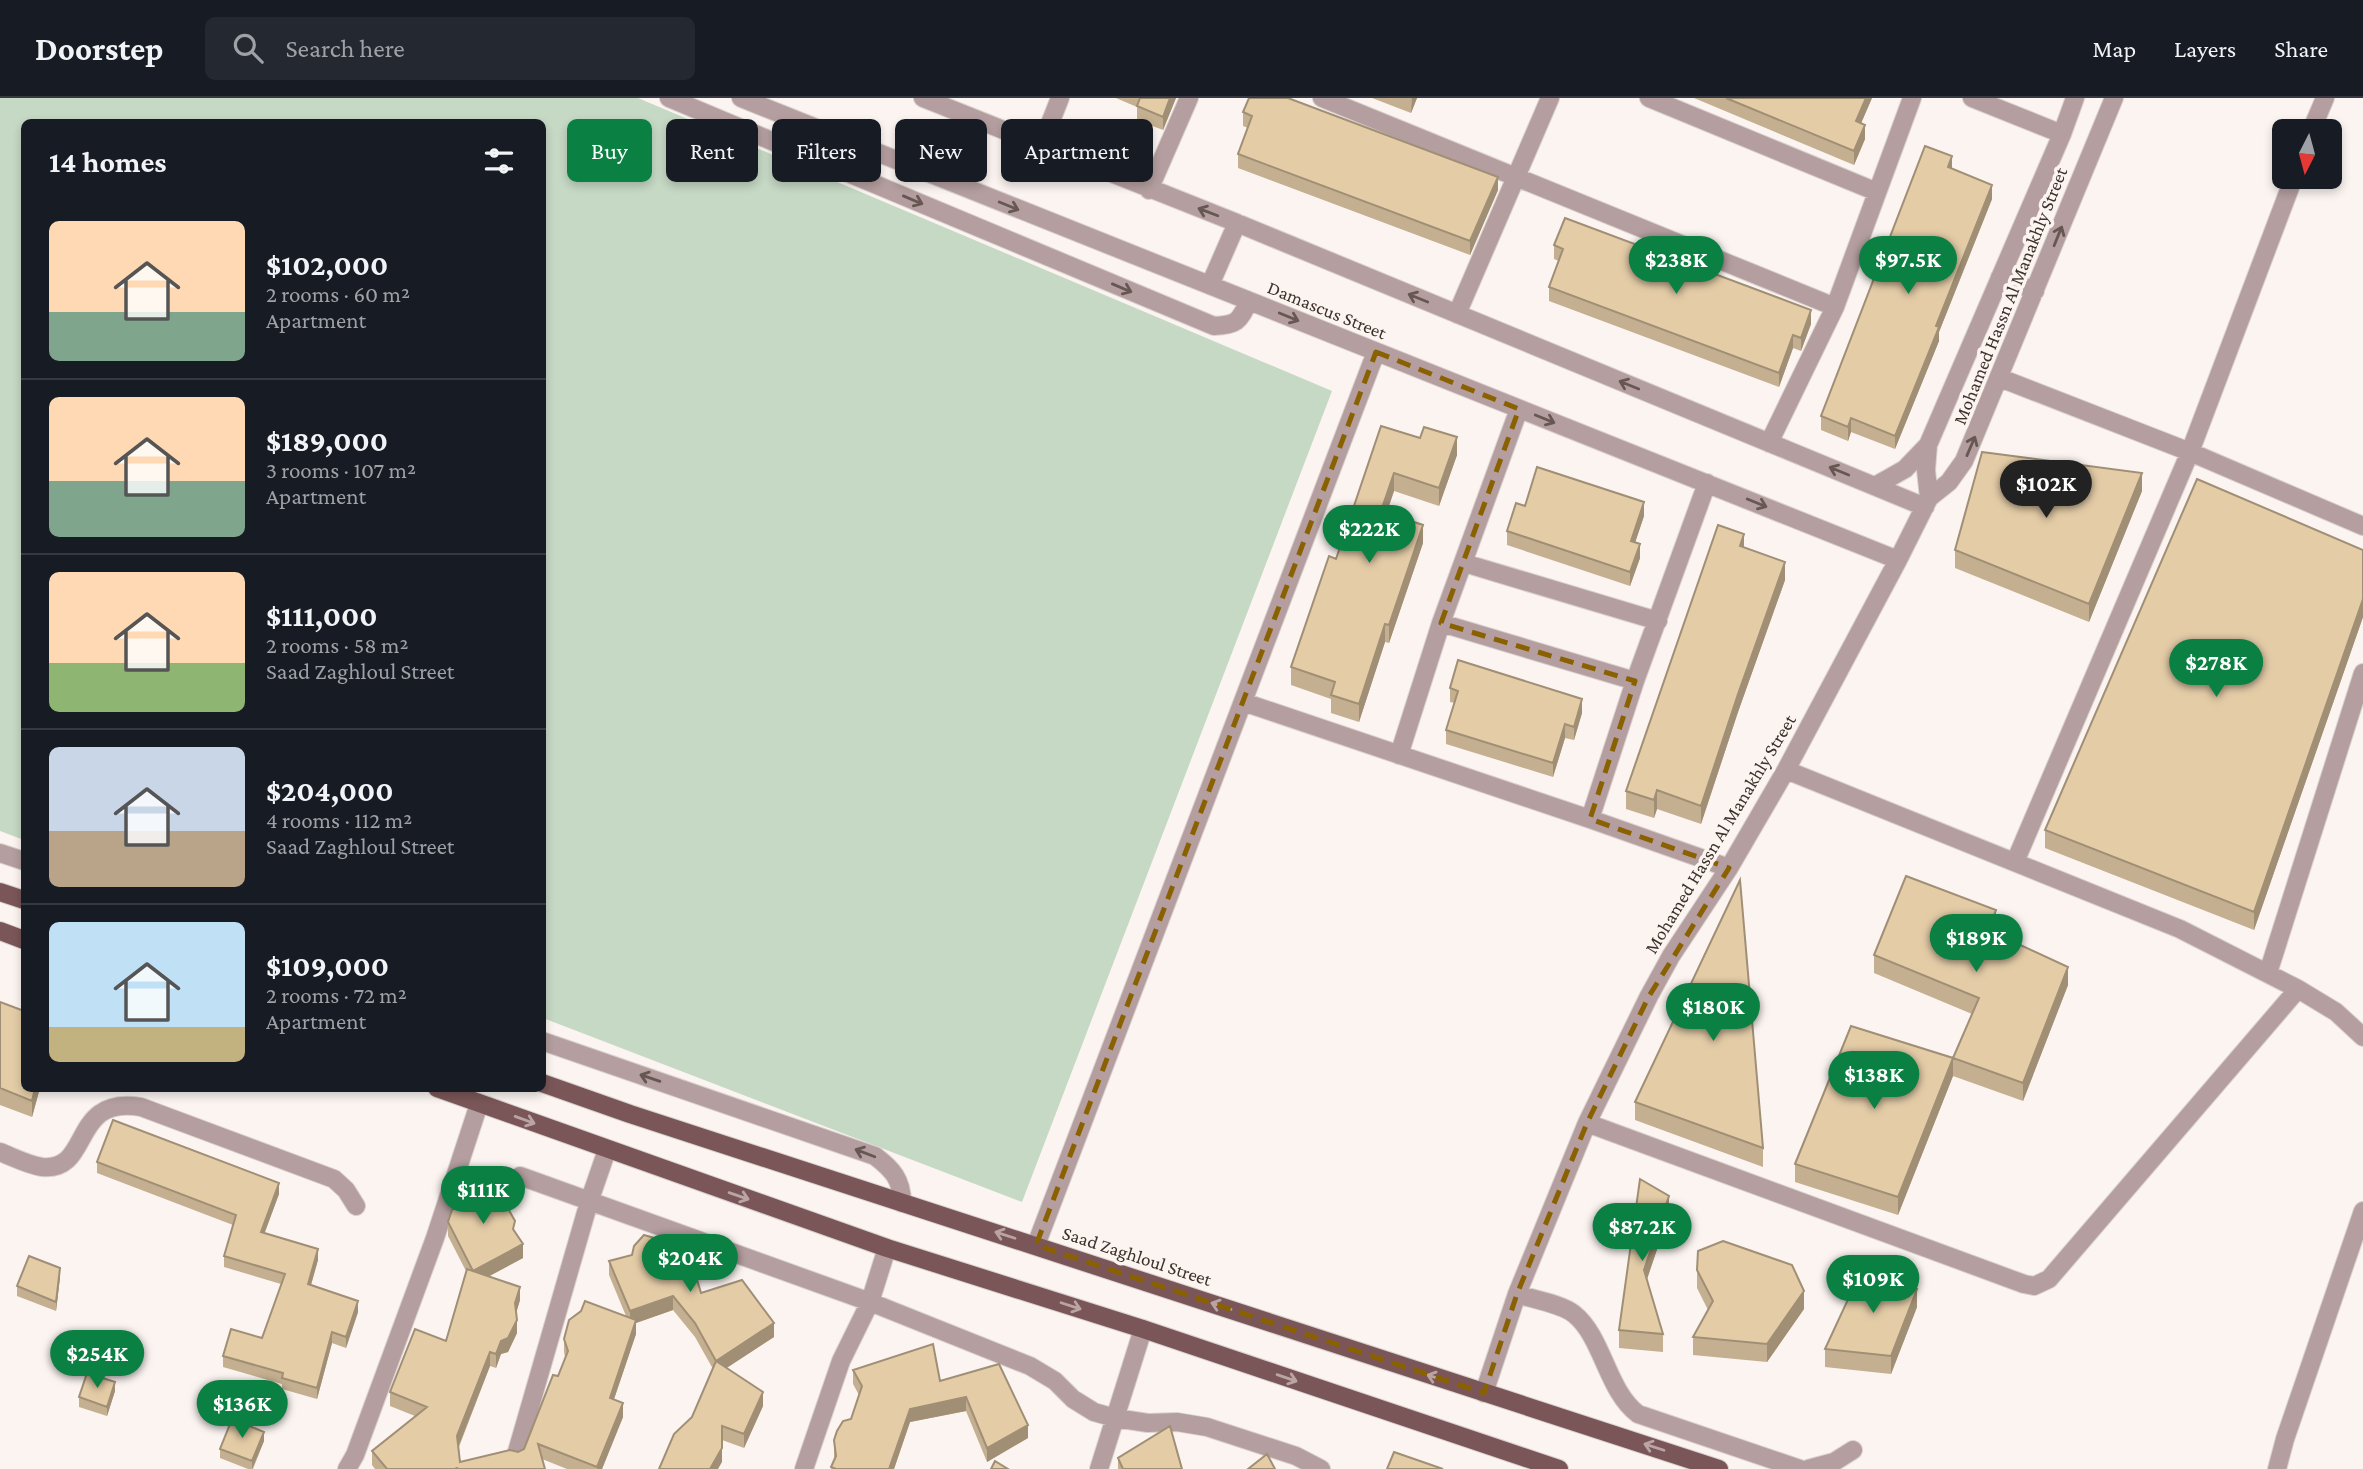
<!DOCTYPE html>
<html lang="en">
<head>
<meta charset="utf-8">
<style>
	:root { --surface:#171b24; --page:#242831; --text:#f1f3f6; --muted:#9ea1a6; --line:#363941; --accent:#0b8043 }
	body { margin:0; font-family:"Crimson Pro",serif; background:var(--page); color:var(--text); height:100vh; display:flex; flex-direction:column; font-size:26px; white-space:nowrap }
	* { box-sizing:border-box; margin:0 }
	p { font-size:23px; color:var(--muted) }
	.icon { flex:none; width:38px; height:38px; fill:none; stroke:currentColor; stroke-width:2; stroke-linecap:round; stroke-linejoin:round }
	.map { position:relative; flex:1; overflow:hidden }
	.details { position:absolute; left:21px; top:21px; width:525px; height:973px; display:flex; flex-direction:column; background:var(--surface); border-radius:10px; box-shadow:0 4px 10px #0003 }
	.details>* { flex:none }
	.guide { position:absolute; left:567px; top:21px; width:665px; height:63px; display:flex; gap:14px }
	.needle { width:46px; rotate:186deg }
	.controls { position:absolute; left:2272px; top:21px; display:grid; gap:14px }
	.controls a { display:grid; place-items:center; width:70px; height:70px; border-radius:10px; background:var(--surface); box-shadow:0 4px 10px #0003; font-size:35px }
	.price { position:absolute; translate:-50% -60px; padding:0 16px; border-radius:24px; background:var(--accent); color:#fff; font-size:23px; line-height:46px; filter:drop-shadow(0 2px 4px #0008) }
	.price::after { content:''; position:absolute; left:50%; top:42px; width:21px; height:16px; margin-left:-10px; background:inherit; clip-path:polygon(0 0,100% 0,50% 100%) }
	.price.current { background:#222; color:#fff }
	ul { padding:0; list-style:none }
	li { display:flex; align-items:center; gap:21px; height:175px; padding:0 28px }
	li+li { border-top:2px solid var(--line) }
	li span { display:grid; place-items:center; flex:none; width:196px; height:140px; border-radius:10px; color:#555 }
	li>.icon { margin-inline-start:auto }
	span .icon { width:84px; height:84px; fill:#fffc; stroke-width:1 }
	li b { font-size:30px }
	h2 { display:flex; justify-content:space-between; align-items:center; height:84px; padding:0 28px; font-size:30px }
	.chip { padding:0 24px; border-radius:10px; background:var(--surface); box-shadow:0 4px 10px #0003; font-size:24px; line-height:63px }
	.chip.current { background:var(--accent); color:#fff }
	header { display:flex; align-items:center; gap:42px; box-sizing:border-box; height:98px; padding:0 35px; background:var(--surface); border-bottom:2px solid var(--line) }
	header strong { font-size:33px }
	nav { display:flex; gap:38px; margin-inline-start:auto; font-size:24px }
	.search { width:490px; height:63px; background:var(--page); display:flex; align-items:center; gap:18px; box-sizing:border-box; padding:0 24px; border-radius:10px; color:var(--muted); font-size:26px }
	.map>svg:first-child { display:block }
	.green { fill:#c6d9c5 }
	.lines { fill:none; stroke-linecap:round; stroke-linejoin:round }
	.minor-casing { stroke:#d9d1cd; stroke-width:20 }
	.major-casing { stroke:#d9d1cd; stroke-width:20 }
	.minor { stroke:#b49e9f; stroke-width:18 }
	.major { stroke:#7a5658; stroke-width:18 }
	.wall { fill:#c4af90 }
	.shaded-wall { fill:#a08f75 }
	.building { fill:#e4cca7; stroke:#a08f75; stroke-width:2 }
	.oneway { stroke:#675753 }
	.oneway2 { stroke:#baa5a4 }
	.marked { fill:none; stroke:#8a6101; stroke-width:5; stroke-dasharray:14 9; stroke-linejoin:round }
	.labels { text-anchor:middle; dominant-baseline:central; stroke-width:7; stroke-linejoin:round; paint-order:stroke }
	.street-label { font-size:19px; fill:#3d312a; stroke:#fbf4f1 }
</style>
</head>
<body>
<header>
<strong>Doorstep</strong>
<div class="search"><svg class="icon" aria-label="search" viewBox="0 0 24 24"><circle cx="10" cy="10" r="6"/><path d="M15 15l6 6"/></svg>Search here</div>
<nav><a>Map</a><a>Layers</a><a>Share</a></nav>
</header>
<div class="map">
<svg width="2363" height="1371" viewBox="0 0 2363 1371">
	<rect width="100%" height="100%" fill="#fbf4f1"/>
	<path class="green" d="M0,0H638L1332,293L1022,1104L543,920L542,24H24V742L0,733Z"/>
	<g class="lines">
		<g class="minor-casing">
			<path id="minor" d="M669,0L1214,228C1238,227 1239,223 1249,203
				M741,0L1898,462
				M923,0L1237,125L1925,409
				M1322,0L1835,209
				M1649,0L1877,94
				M1972,0L2062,36
				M2311,33L2325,0
				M1041,48L1060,0
				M1149,92L1189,0
				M2000,179L2035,193
				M1210,187L1237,125
				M1457,216L1550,0
				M2000,280L2190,354L2363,428
				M1769,345L1835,209L1912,0
				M1875,388L1905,371L1928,347
				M1929,400L1926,372L1928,347L2062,36L2075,0
				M1464,465L1658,523
				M1441,525L1635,583
				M1243,604L1590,721L1729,770
				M1399,657L1441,525L1519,311
				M1786,672L2180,831L2298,891L2336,914L2363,939
				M1590,721L1635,583L1707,385
				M0,755L24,763
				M2015,764L2190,354L2294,79
				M2268,875L2363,575
				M542,943L875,1058C892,1071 902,1081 902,1105
				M1587,1025L2024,1186L2034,1188L2049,1181L2298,891
				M0,1054C13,1059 28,1067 42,1069C93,1074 69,997 141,1009L334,1081L346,1092L356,1108
				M520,1078L870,1204L1030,1268L1055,1283L1073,1301L1094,1314L1115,1320L1148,1325L1177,1324L1207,1329L1296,1358L1321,1371
				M1036,1147L1376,254
				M1517,1196C1532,1201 1562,1206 1574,1216C1603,1239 1607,1293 1638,1316L1800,1371
				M1484,1295L1517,1196L1587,1025L1649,898L1671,858L1729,770L1786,672L1898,462L1929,400L1949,384L1964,363L2114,0
				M516,1357L589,1104L607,1052
				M347,1371L355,1357L435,1140L479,1006
				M804,1371L841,1263L870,1204L887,1150
				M1099,1371L1143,1231
				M1808,1371L1834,1364L1853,1352
				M2277,1371L2285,1341L2363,1113"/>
		</g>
		<g class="major-casing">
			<path id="major" d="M0,794L24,802
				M0,833L24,842
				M542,985L630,1016L1719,1371
				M437,990L887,1150L1143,1231L1559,1371"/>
		</g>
		<use href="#minor" class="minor"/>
		<use href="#major" class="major"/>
	</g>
	<path class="wall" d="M1116,0H1176L1163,32L1137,22V9Z
		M1372,0H1417L1411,15Z
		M1694,0H1872L1861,25L1865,41L1854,67Z
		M1243,14L1498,92L1470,157L1238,70V56L1248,30L1243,28Z
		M1952,71L1992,101L1939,234V243L1895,351L1851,334L1848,343L1821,332V318Z
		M1554,147L1811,226L1801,253L1793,250L1779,289L1549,203V189L1559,163L1554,161Z
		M1381,328L1457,357L1439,408L1394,393L1387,414L1423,445L1389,545L1385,544L1359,624L1331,615V601L1291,587V569L1336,461Z
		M2142,393L2089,524L1955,470V452Z
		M1525,408L1644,418L1635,444L1640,460L1630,488L1507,447V433Z
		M1744,449L1785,482L1738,614L1701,726L1657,711L1654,720L1626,711V693Z
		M2363,452V519L2254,832L2045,750V732Z
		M1450,590L1582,615L1574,642L1565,640L1553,679L1446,646V632L1455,605L1450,604Z
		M1996,830L1994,835L2068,887L2023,1003L1953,978L1898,1117L1795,1084V1066L1953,960L1972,916L1874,875V857Z
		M0,904L40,990L32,1019L0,1007Z
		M1635,1004L1763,1050V1069L1635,1022Z
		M97,1064L279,1096L264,1135L318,1162L311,1187L358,1214L346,1250L332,1245L317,1301L282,1291V1286L223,1269V1258L262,1240L281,1186L224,1169V1158L233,1127L97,1075Z
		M464,1093L515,1134L523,1160L489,1178L520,1202L516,1215L517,1235L508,1254L501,1256L496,1270L490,1268L459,1349L460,1364L518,1354L524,1351L558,1278L565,1259L564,1254V1241L626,1218L609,1177V1163L701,1195L774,1239L726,1270L763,1308L744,1350L722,1342V1364L692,1319L713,1271L695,1239L673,1212L636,1225V1236L614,1301L623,1319L602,1371H567L542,1361L545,1371H375L372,1367V1353L415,1318L390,1308V1294L446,1243L466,1173L448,1138V1124L455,1110V1102L464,1098Z
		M1669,1116L1647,1181L1663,1236V1254L1619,1250V1232Z
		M1697,1172L1804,1211L1767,1264L1693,1257V1239L1708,1212L1697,1190Z
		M60,1179L56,1213L17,1198V1188Z
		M1917,1209L1891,1276L1825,1269V1251Z
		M853,1272L940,1283L1028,1340L987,1364L966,1313L910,1324L894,1371H831L834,1361V1342L851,1321L859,1297L853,1286Z
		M115,1293L107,1318L79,1309V1299Z
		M264,1343L253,1371H248L220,1360V1351Z
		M1118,1360L1182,1371H1118Z"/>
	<path class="shaded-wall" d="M1170,0H1176L1163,32V19Z
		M1412,0H1417L1411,15Z
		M1866,0H1872L1856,37V23Z
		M1865,27V41L1854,67V53Z
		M1952,58V71L1948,69Z
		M1498,79V92L1470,157V143Z
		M1992,87V101L1939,234V243L1895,351V338L1936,228Z
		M1811,212V226L1801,253V240Z
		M1793,237V250L1779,289V275Z
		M1851,320V334L1848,343V329Z
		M1457,339V357L1439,408V390Z
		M1394,375V393L1381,431V413Z
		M2142,375V393L2089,524V506Z
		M1644,404V418L1631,457V443Z
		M1423,427V445L1389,545V527Z
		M1744,436V454L1740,448Z
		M1640,446V460L1630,488V474Z
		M1785,464V482L1738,614L1701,726V708L1738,596Z
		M2363,501V519L2254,832V814Z
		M1385,526V544L1359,624V606Z
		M1582,601V615L1574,642V629Z
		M1565,626V640L1553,679V665Z
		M1657,692V711L1654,720V702Z
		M1996,812V830L1988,850V832Z
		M2068,869V887L2023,1003V985Z
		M1953,960V978L1898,1117V1099Z
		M35,990H40L32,1019V1003Z
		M279,1085V1096L261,1145V1134Z
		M1669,1098V1116L1644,1190V1172Z
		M523,1146V1160L473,1187V1173Z
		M318,1151V1162L308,1197V1186Z
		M60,1170V1179L56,1213V1204Z
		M520,1189V1202L515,1219V1205Z
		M1917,1191V1209L1891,1276V1258Z
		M1804,1193V1211L1767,1264V1246Z
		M673,1198V1212L636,1225V1236L610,1313V1300L630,1227V1213Z
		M358,1203V1214L346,1250V1239Z
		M517,1222V1235L508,1254L501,1256L496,1270V1256L501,1243Z
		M774,1225V1239L716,1277V1263Z
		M332,1234V1245L317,1301V1290Z
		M490,1254V1268L457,1352V1338Z
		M115,1284V1293L107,1318V1309Z
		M763,1294V1308L744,1350V1336Z
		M966,1299V1313L910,1324L894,1371H889L910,1311Z
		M623,1305V1319L602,1371H597Z
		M1028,1327V1340L987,1364V1350Z
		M264,1334V1343L252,1371V1363Z
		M722,1342V1364L718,1371H710Z"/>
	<path class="building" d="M1140,0H1170L1163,19L1137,8Z
		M1249,0H1288L1498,79L1470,143L1238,56L1252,18L1243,14Z
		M1726,0H1866L1856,23L1865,27L1854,53Z
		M1925,48L1952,58L1948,69L1992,87L1936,228L1939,229L1895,338L1851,320L1848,329L1821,318Z
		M1565,120L1811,212L1801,240L1793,237L1779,275L1549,189L1563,151L1554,147Z
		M1381,328L1420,340L1424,329L1457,339L1439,390L1394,375L1381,413L1423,427L1389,527L1385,526L1359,606L1331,597L1335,584L1291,569L1329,458L1336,461Z
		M1982,354L2142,375L2089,506L1955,452Z
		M1537,369L1644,404L1631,443L1640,446L1630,474L1507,433L1516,405L1525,408Z
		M2197,381L2363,452V501L2254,814L2045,732Z
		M1718,427L1744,436L1740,448L1785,464L1738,596L1701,708L1657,692L1654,702L1626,693Z
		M1458,562L1582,601L1574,629L1565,626L1553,665L1446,632L1458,593L1450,590Z
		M1906,778L1996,812L1988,832L2068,869L2023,985L1953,960L1979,900L1874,857Z
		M1740,782L1763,1050L1635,1004Z
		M0,904L24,913V990H35L32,1003L0,990Z
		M1851,928L1953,960L1898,1099L1795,1066Z
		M113,1022L279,1085L261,1134L318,1151L308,1186L358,1203L346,1239L332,1234L317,1290L282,1280L283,1275L223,1258L231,1231L262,1240L285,1176L224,1158L236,1117L97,1064Z
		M1640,1081L1669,1098L1644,1172L1663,1236L1619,1232Z
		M486,1082L495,1099L501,1098L515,1123L513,1131L523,1146L473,1173L448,1124L452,1112L459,1108L455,1102L467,1097L464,1093Z
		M644,1137L665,1143L684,1138L701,1195L742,1182L774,1225L716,1263L695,1225L673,1198L630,1213L609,1163L632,1157L634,1148Z
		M1723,1143L1792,1167L1804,1193L1767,1246L1693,1239L1713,1203L1697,1172L1698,1153Z
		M29,1158L60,1170L56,1204L17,1188Z
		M1864,1167L1917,1191L1891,1258L1825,1251Z
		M467,1171L520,1189L515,1205L517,1222L508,1240L501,1243L496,1256L490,1254L457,1338L460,1364L510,1352L518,1354L524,1351L553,1277L558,1278L568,1253L564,1241L569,1222L581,1213L585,1203L636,1222L610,1300L623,1305L597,1369L538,1346L545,1371H458L457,1370L455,1371H387L372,1353L427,1309L390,1294L415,1231L446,1243Z
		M933,1246L940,1283L999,1266L1028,1327L987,1350L966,1299L910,1311L889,1371H836L831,1369L836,1358L834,1342L837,1333L843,1323L851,1321L862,1288L853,1272Z
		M716,1263L763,1294L744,1336L722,1328V1350L710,1371H659L674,1336L692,1319Z
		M87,1275L115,1284L107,1309L79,1299Z
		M232,1321L264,1334L252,1363L220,1351Z
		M1170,1328L1182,1371H1123L1118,1360Z
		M1394,1354L1443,1371H1387Z
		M1267,1356L1275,1371H1248Z
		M995,1363L1008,1371H991Z"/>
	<defs><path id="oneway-shaft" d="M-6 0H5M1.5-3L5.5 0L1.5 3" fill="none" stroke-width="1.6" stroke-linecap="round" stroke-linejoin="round" transform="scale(1.75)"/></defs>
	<g class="oneway">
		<use href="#oneway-shaft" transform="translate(913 102) rotate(23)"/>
		<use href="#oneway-shaft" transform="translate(1009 108) rotate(22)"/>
		<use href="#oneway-shaft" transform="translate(1208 114) rotate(-159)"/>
		<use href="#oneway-shaft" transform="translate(2058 138) rotate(-68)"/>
		<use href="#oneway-shaft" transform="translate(1122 190) rotate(23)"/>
		<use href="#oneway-shaft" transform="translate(1418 200) rotate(-158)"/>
		<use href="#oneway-shaft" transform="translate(1289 219) rotate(22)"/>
		<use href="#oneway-shaft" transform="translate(1629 287) rotate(-158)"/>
		<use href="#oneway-shaft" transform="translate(1545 321) rotate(22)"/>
		<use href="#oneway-shaft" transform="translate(1971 348) rotate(-67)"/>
		<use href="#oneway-shaft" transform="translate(1839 373) rotate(-158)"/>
		<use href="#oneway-shaft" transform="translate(1757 405) rotate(22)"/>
		<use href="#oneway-shaft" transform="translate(650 980) rotate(-161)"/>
		<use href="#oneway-shaft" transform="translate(865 1055) rotate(-159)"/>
	</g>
	<g class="oneway2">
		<use href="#oneway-shaft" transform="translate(525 1022) rotate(20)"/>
		<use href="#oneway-shaft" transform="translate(739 1098) rotate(19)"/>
		<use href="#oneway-shaft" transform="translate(1005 1137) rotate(-162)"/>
		<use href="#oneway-shaft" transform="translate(1071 1208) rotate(18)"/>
		<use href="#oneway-shaft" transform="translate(1221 1208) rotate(-162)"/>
		<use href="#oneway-shaft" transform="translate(1287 1280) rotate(19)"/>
		<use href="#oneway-shaft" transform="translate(1437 1280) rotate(-162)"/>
		<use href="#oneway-shaft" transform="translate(1654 1349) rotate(-162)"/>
	</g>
	<path class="marked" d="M1376,254L1519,311L1441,525L1635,583L1590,721L1729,770L1649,898L1587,1025L1517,1196L1484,1295L1036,1147Z"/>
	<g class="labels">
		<g class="street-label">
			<text transform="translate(2010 198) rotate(-68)">Mohamed Hassn Al Manakhly Street</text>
			<text transform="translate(1327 212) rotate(22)">Damascus Street</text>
			<text transform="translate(1720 736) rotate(-59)">Mohamed Hassn Al Manakhly Street</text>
			<text transform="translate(1137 1158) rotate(18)">Saad Zaghloul Street</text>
		</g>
	</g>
</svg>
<div class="controls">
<a><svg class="needle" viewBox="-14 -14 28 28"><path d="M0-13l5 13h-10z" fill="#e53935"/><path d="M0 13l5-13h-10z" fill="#9ea1a6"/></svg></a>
</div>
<b class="price" style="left:1676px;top:198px">$238K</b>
<b class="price" style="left:1908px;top:198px">$97.5K</b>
<b class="price current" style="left:2046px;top:422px">$102K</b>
<b class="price" style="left:1369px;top:467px">$222K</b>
<b class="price" style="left:2216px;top:601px">$278K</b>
<b class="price" style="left:1976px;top:876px">$189K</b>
<b class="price" style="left:1713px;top:945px">$180K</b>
<b class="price" style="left:1874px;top:1013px">$138K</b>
<b class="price" style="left:483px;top:1128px">$111K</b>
<b class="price" style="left:1642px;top:1165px">$87.2K</b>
<b class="price" style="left:690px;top:1196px">$204K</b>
<b class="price" style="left:1873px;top:1217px">$109K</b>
<b class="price" style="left:97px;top:1292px">$254K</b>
<b class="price" style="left:242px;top:1342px">$136K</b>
<div class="guide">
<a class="chip current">Buy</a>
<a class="chip">Rent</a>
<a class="chip">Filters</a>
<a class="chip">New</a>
<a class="chip">Apartment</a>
</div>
<section class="details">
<h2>14 homes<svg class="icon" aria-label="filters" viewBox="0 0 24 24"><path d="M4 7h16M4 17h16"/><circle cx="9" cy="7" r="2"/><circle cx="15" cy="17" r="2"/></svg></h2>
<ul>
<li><span style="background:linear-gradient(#ffd9b3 65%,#7fa58c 0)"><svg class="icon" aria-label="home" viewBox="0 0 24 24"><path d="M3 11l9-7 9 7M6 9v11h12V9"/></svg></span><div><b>$102,000</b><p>2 rooms · 60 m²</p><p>Apartment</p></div></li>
<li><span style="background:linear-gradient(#ffd9b3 60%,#7fa58c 0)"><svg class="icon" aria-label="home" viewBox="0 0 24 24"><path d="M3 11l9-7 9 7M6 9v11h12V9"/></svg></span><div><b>$189,000</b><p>3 rooms · 107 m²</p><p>Apartment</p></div></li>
<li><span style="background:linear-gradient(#ffd9b3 65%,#8fb573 0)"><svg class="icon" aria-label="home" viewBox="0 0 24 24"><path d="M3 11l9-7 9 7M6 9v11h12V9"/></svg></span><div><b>$111,000</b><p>2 rooms · 58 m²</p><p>Saad Zaghloul Street</p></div></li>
<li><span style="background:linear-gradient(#c9d6e8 60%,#b9a48a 0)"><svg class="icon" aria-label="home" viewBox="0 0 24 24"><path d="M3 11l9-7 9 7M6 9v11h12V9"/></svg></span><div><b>$204,000</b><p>4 rooms · 112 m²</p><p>Saad Zaghloul Street</p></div></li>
<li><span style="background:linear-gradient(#bfe0f5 75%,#c2b280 0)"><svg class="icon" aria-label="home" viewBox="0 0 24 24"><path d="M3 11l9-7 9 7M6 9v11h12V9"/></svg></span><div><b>$109,000</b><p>2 rooms · 72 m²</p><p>Apartment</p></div></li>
</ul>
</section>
</div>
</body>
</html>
